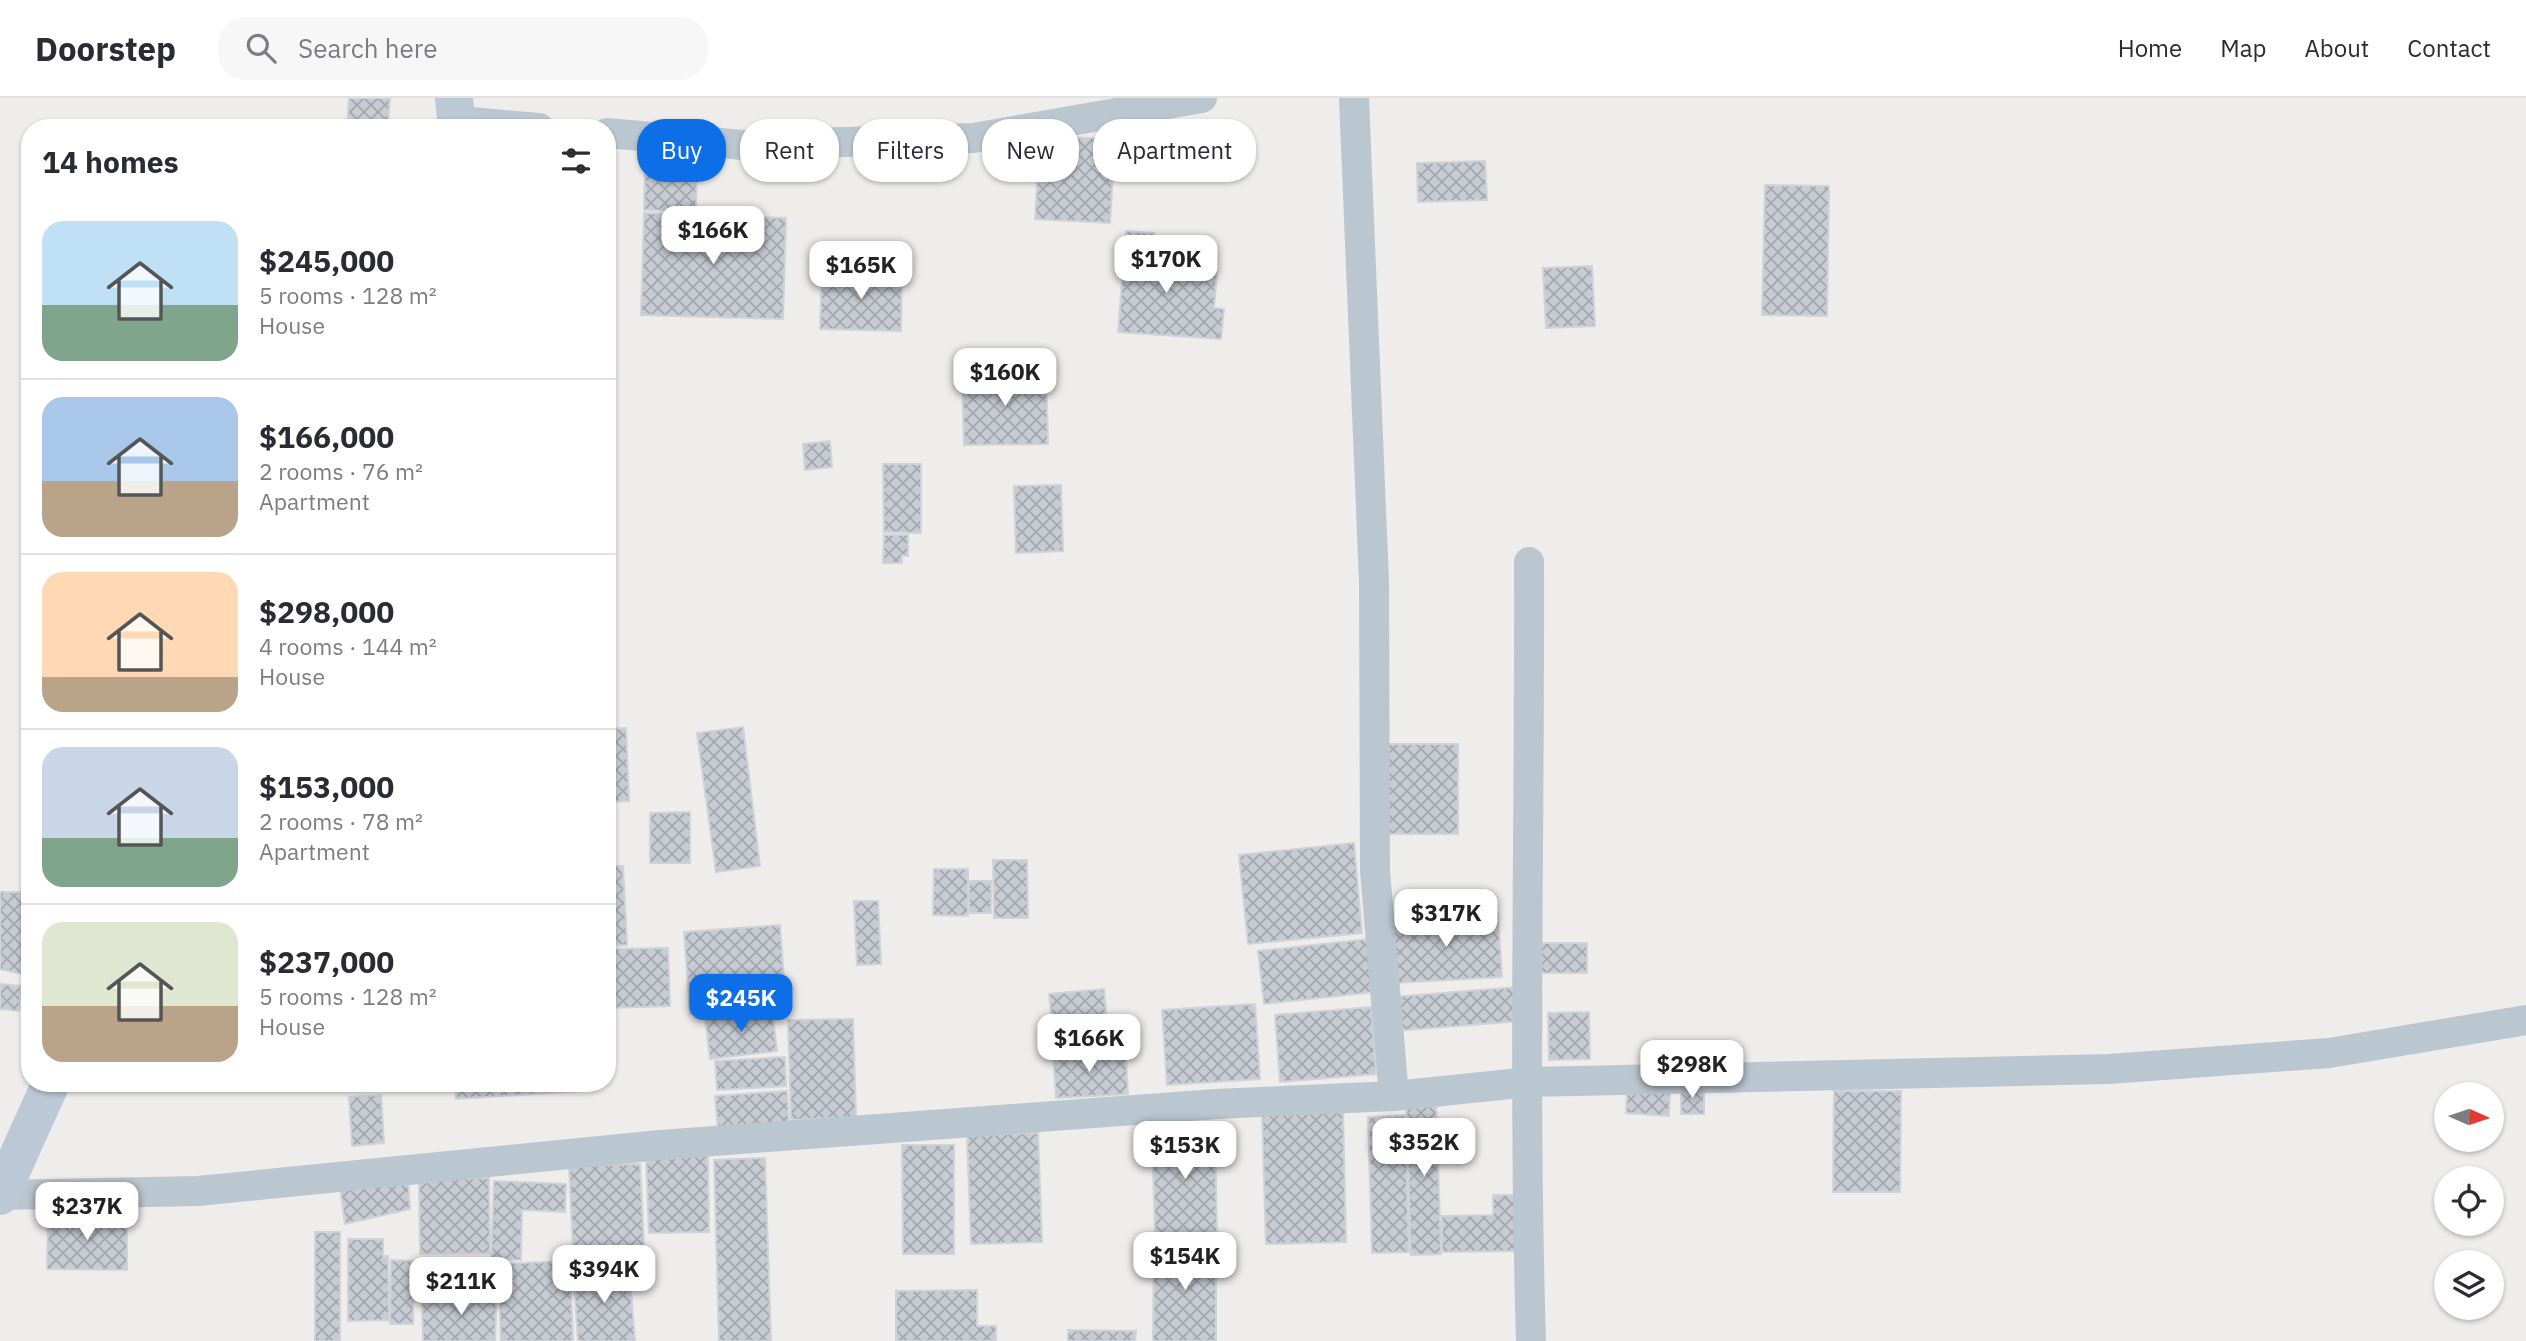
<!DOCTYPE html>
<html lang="en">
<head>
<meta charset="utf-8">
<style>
	:root { --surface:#fff; --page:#f7f7f7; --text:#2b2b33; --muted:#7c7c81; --line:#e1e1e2; --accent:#0d6fe8 }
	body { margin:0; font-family:"IBM Plex Sans",sans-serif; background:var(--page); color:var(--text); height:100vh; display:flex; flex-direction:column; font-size:26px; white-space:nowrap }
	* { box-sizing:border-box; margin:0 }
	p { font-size:23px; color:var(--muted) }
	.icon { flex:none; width:38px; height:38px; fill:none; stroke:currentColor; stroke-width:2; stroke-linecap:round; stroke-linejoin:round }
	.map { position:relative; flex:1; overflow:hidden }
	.drawer { position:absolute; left:21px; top:21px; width:595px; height:973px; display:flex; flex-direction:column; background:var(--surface); border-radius:28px; box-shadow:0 2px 5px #0004 }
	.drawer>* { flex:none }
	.banner { position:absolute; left:637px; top:21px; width:665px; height:63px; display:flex; gap:14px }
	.needle { width:46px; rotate:93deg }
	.tools { position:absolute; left:2434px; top:984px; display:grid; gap:14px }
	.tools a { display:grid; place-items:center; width:70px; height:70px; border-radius:50%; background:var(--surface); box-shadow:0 2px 5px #0004; font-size:35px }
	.price { position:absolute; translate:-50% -60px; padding:0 16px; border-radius:14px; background:#fff; color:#222; font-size:23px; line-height:46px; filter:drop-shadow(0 2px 4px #0008) }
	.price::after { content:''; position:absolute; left:50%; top:42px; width:21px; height:16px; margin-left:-10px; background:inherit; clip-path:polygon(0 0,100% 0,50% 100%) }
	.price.active { background:var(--accent); color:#fff }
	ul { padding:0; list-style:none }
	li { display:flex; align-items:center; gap:21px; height:175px; padding:0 21px }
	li+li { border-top:2px solid var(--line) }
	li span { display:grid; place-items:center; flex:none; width:196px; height:140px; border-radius:21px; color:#555 }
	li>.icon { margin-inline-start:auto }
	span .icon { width:84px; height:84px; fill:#fffc; stroke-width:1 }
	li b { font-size:30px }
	h2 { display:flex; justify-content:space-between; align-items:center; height:84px; padding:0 21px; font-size:30px }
	.tag { padding:0 24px; border-radius:28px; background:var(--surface); box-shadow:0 2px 5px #0004; font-size:24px; line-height:63px }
	.tag.active { background:var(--accent); color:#fff }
	header { display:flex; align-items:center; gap:42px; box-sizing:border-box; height:98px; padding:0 35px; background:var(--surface); border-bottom:2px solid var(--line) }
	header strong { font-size:33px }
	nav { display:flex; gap:38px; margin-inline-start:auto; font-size:24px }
	.search { width:490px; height:63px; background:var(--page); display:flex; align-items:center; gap:18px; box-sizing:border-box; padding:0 24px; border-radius:28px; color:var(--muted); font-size:26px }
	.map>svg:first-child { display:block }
	.building { fill:url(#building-cross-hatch); stroke:#cfd2d8; stroke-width:2 }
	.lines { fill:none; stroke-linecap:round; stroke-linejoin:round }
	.street { stroke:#bbc7d0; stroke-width:30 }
	.secondary { stroke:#bbc8d5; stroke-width:38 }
</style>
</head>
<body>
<header>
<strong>Doorstep</strong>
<div class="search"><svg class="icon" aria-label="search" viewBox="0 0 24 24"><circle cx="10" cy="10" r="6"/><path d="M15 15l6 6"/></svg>Search here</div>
<nav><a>Home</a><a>Map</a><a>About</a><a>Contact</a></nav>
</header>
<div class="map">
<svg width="2526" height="1243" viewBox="0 0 2526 1243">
	<defs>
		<pattern id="building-cross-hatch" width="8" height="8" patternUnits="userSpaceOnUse" patternTransform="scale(1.75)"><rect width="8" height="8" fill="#c7cbd3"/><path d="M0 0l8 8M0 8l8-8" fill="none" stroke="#a3a7ae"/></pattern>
	</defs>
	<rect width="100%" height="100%" fill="#efecec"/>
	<path class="building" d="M349,0H390L388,25L377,23V30H347Z
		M1040,38L1115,41L1110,125L1035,121Z
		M1485,63L1487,102L1418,104L1417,65Z
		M645,67L697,69L696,113L644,112Z
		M1765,87L1829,88L1827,218L1762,217Z
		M644,115L786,120L783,221L641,217Z
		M1126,133L1154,135L1152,160L1187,163L1185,172L1217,174L1214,210L1224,211L1221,241L1118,234Z
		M1592,168L1595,228L1546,230L1543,170Z
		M822,173L902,175L901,233L820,231Z
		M1046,273L1048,346L964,347L962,275Z
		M830,343L832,369L805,372L803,346Z
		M883,366H921V435L884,434Z
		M1061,387L1063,453L1016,455L1014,388Z
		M884,437H908V458L902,457V465H883Z
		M743,629L760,768L716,774L697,635Z
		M626,630L629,703L607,704V631Z
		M1387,646H1458V736H1388Z
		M690,714V765H650V715Z
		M1354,745L1362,835L1248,846L1239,757Z
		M993,762H1027L1028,820H994Z
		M607,768H623L627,847L607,848Z
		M934,771H968V818L933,817Z
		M969,783H991V815H969Z
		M0,794H30V878L0,871Z
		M854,803H878L881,866L857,867Z
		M1498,816L1502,879L1395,885L1390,823Z
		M780,827L786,909L690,916L684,834Z
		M1368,841L1374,894L1264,906L1258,853Z
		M1534,845H1587V875H1534Z
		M668,850L670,908L607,910V851Z
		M0,886L21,888L19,913L0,911Z
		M29,888H30V913L23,912Z
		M1517,889L1520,923L1396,933L1393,899Z
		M1104,891L1109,948L1055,952L1049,896Z
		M1255,906L1260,981L1167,987L1162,912Z
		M1371,909L1376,976L1280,984L1275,917Z
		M772,911L777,953L710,961L705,919Z
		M1589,914L1590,961L1549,962L1548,915Z
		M1127,917L1129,954L1111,955L1108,918Z
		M853,921L856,1019L791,1022L788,922Z
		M1108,951V961L1126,960L1128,996L1056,1000L1053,955Z
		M785,959L786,988L717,992L715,963Z
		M455,985H580V993L456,1001Z
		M1681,989H1704V1016H1681Z
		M1627,991L1670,993L1669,1018L1626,1015Z
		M787,993L789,1028L718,1033L715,998Z
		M1834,993H1901L1900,1094H1833Z
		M381,997L384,1045L352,1048L349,999Z
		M1436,1004L1441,1156L1411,1157L1406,1005Z
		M1343,1013L1346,1144L1266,1146L1262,1015Z
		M1405,1017L1409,1154L1372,1155L1368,1019Z
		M1192,1026H1210L1208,1034L1215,1033L1217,1137L1155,1139L1152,1028L1181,1027V1033H1192Z
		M1038,1035L1042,1144L971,1146L967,1037Z
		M902,1047H954V1156H903Z
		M708,1057L709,1134L649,1135L646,1059Z
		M765,1060L771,1243H719L714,1062Z
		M640,1066L644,1148L573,1151L569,1068Z
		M489,1080L490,1155L420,1156L419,1081Z
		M408,1081L410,1111L345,1126L340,1089Z
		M494,1083L566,1086L565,1114L522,1112L521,1162L491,1161Z
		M1493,1097H1517L1518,1153L1442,1154V1118L1493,1117Z
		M48,1117H127V1172L47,1171Z
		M315,1134H340V1243H315Z
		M348,1141H383V1158H388L389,1222L348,1223Z
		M1154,1144H1216V1243H1153Z
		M391,1162L414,1163L413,1226H390Z
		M570,1163L573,1243H501L498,1166Z
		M629,1169L635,1243H578L573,1173Z
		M497,1190L495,1243H423L422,1203Z
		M977,1192V1228H996V1243H896V1193Z
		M1068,1232L1136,1233L1135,1243H1068Z"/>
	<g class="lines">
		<path class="street" d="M1354,0L1374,484L1375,773L1394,998
			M459,23L539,30
			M607,35L743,47L973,40L1202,0
			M1529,464C1530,723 1523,984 1531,1243
			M0,1097L198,1093L660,1047L1216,1006L1394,998L1530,984L2109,971L2329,955L2526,922"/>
		<path class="secondary" d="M454,0L457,30
			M0,1098L51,985"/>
	</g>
</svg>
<div class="tools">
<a><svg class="needle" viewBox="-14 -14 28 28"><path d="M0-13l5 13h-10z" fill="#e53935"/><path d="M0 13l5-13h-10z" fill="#7c7c81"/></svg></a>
<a><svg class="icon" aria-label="locate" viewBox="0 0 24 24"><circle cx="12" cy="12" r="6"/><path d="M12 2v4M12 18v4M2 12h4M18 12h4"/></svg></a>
<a><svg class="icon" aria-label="layers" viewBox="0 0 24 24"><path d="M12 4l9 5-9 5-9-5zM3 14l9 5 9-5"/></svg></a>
</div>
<b class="price" style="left:713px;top:168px">$166K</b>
<b class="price" style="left:1166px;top:197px">$170K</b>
<b class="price" style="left:861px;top:203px">$165K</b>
<b class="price" style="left:1005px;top:310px">$160K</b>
<b class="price" style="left:1446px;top:851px">$317K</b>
<b class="price active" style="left:741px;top:936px">$245K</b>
<b class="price" style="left:1089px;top:976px">$166K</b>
<b class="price" style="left:1692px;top:1002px">$298K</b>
<b class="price" style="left:1424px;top:1080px">$352K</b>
<b class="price" style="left:1185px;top:1083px">$153K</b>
<b class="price" style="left:87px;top:1144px">$237K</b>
<b class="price" style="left:1185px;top:1194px">$154K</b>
<b class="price" style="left:604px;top:1207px">$394K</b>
<b class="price" style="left:461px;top:1219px">$211K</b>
<div class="banner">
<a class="tag active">Buy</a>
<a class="tag">Rent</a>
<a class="tag">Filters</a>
<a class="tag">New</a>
<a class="tag">Apartment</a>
</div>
<section class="drawer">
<h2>14 homes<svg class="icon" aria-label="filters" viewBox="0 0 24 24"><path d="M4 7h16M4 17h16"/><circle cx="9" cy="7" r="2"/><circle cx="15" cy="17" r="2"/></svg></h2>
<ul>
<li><span style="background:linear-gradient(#bfe0f5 60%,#7fa58c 0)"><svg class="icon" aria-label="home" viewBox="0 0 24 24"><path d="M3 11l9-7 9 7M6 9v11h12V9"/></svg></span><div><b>$245,000</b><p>5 rooms · 128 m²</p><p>House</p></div></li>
<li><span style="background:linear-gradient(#a9c7e8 60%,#b9a48a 0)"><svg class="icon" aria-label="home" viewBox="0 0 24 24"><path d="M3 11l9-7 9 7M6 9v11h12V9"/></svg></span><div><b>$166,000</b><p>2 rooms · 76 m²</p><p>Apartment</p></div></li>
<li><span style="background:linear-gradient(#ffd9b3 75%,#b9a48a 0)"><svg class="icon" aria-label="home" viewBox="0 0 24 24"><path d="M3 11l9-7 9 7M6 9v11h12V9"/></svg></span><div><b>$298,000</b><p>4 rooms · 144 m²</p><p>House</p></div></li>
<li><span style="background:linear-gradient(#c9d6e8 65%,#7fa58c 0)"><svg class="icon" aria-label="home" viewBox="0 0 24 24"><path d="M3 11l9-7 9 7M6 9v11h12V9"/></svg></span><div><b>$153,000</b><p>2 rooms · 78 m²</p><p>Apartment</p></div></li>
<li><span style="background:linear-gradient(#dfe7d0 60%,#b9a48a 0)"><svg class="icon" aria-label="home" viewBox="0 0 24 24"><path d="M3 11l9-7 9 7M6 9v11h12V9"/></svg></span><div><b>$237,000</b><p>5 rooms · 128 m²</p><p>House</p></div></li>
</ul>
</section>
</div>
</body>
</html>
